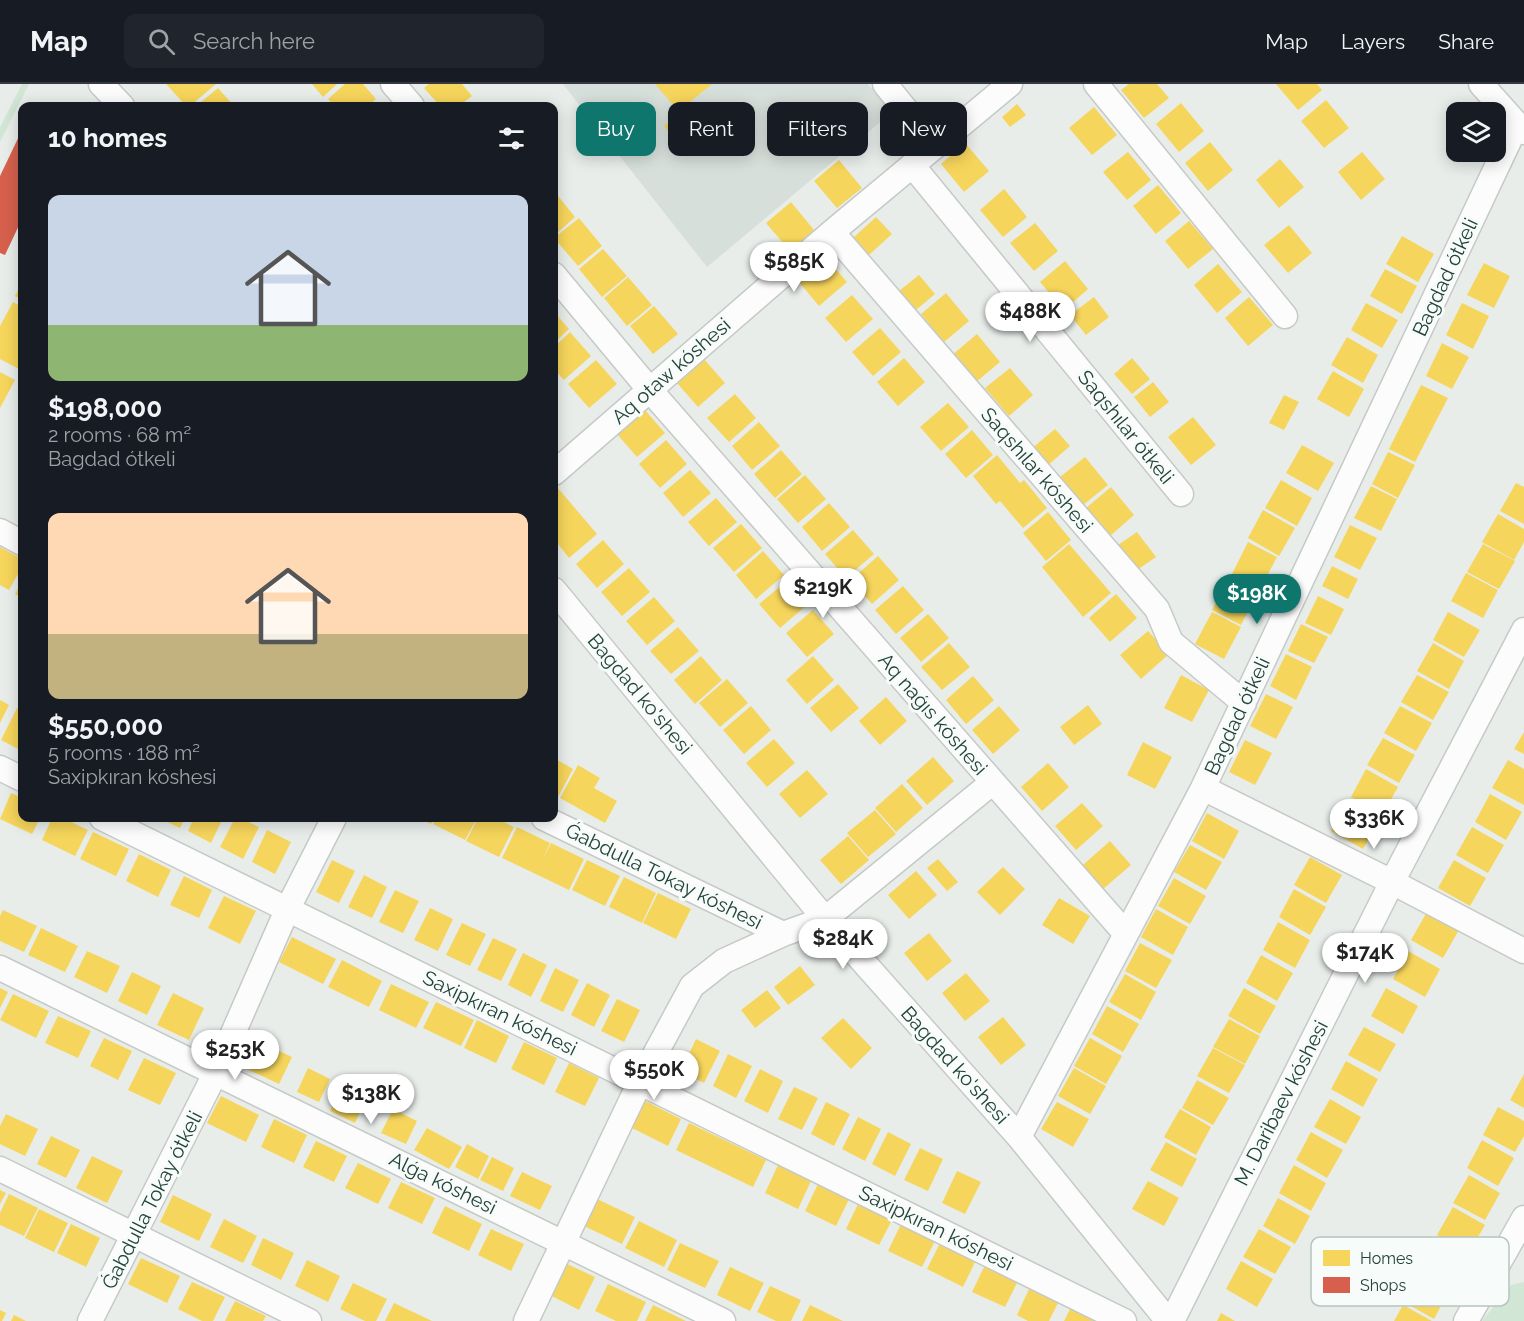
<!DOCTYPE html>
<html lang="en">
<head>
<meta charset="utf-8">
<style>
	:root { --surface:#171b24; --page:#20242c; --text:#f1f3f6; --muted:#9ea1a6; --line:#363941; --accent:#0f766e }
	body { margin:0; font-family:Raleway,sans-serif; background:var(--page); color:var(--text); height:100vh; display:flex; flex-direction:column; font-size:22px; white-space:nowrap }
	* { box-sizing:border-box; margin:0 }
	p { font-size:20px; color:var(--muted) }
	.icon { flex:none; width:33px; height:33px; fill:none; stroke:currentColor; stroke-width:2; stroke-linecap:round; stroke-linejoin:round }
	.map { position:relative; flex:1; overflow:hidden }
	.panel { position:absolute; left:18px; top:18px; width:540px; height:720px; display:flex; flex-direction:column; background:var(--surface); border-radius:12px; box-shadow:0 3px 15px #0003 }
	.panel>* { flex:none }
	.banner { position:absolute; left:576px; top:18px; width:570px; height:54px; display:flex; gap:12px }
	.tools { position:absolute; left:1446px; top:18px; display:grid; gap:12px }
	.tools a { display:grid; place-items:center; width:60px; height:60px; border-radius:12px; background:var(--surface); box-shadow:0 3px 15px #0003; font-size:30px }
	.price { position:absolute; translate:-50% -51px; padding:0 14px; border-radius:21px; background:#fff; color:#222; font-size:20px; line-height:39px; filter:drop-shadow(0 2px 3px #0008) }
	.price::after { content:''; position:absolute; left:50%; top:36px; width:18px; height:14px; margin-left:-9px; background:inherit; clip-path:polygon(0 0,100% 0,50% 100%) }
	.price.selected { background:var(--accent); color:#fff }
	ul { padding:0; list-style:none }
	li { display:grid; align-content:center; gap:12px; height:318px; padding:0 30px }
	li span { display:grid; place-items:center; height:186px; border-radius:12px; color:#555 }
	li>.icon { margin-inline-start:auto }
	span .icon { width:108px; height:108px; fill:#fffc; stroke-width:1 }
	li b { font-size:26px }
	h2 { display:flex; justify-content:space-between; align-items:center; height:72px; padding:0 30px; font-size:26px }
	.pill { padding:0 21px; border-radius:12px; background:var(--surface); box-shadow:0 3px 15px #0003; font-size:21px; line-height:54px }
	.pill.selected { background:var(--accent); color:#fff }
	header { display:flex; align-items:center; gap:36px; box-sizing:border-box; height:84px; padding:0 30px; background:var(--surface); border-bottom:2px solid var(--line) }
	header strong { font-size:28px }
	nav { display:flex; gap:33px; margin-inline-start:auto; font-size:21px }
	.search { width:420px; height:54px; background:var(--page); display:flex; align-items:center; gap:15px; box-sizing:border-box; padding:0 21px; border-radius:12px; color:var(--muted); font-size:22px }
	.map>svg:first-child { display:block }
	.built { fill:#d6dfda }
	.green { fill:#d1e6d5 }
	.homes { fill:#f6d55c }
	.shops { fill:#d6604d }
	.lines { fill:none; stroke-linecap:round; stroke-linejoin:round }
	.minor-casing { stroke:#c5cac7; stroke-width:27 }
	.minor { stroke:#fcfcfc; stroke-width:24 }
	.labels { text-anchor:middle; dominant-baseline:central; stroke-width:6; stroke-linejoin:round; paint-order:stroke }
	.street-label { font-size:20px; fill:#234338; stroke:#f7fbf9 }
	.key { fill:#f7fbf9; stroke:#b7c4bf; stroke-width:1.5 }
	.key-label { font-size:16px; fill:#234338 }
</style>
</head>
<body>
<header>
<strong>Map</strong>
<div class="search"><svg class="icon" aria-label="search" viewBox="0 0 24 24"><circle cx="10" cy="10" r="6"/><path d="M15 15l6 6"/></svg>Search here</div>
<nav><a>Map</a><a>Layers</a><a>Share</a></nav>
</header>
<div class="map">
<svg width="1524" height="1237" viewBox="0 0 1524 1237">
	<rect width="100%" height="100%" fill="#e8edea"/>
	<path class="built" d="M563,0H868L891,29L707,183Z"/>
	<path class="green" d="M22,0H29L0,58V43Z
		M1524,1198V1237H1482L1511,1201Z"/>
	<path class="homes" d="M166,0H216L190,22H186Z
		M312,0H337L323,13Z
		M345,0H363L376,15L368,22H334L328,15Z
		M429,0H462L472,12L459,22H440L424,4Z
		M655,0H712L690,18L716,49L688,72L664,42L680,29Z
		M1129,0H1157L1169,14L1144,34L1121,6Z
		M1276,0H1317L1322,6L1298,26Z
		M218,4L234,22H196Z
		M1326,16L1349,44L1324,64L1301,37Z
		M1181,19L1204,47L1179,68L1156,40Z
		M1017,20L1026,31L1010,43L1002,33Z
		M1094,23L1117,51L1092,71L1069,44Z
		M1210,58L1233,86L1208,107L1185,79Z
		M965,59L989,87L964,108L941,80Z
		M1128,68L1151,96L1127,116L1103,88Z
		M1362,68L1385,95L1361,116L1338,88Z
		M1280,75L1304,103L1279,124L1256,96Z
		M839,76L862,104L837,124L814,97Z
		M1158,101L1181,129L1156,150L1133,122Z
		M1004,105L1027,133L1003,153L980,126Z
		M554,107L575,133L554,152Z
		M791,118L814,146L790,167L766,139Z
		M876,133L892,150L869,171L853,154Z
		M579,134L602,162L578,182L554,154Z
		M1189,137L1213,165L1188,185L1165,157Z
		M1035,139L1058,167L1034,187L1010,159Z
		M1289,141L1312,169L1288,189L1264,161Z
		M1402,152L1434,170L1418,198L1386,180Z
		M603,165L627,192L602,213L579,185Z
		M826,174L847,198L819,222L799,198Z
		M1065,177L1088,205L1064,226L1040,198Z
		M1484,179L1510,192L1494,224L1467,211Z
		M1218,180L1242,208L1217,229L1194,201Z
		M1385,185L1417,202L1402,230L1370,212Z
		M919,191L935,210L916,226L899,207Z
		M628,193L652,221L627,242L604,214Z
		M22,199V216L15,212Z
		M946,209L969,237L944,258L921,230Z
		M852,211L873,235L846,258L825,234Z
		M1094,213L1109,233L1086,251L1070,231Z
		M1249,213L1273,241L1248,262L1225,234Z
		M13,218L22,223V282L21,286L0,275V242Z
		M1366,219L1398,236L1382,264L1351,246Z
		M1462,219L1489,232L1473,265L1446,251Z
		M654,222L678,250L653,270L630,242Z
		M554,228L569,245L554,259Z
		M880,244L901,268L873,292L852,268Z
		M570,248L591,272L564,296L554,285V263Z
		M977,250L1000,278L975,299L952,271Z
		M1347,253L1378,271L1363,299L1331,281Z
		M1442,259L1469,273L1452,305L1426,292Z
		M904,274L925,298L898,322L877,298Z
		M1132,274L1150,295L1132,310L1114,290Z
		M704,275L725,299L698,323L677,299Z
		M596,276L617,300L589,324L568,300Z
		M1010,284L1033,311L1009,332L985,304Z
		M1333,287L1364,305L1349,333L1317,315Z
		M0,288L15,296L0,324Z
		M1153,298L1169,318L1150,333L1134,313Z
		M1421,301L1448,314L1415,378L1389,365Z
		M735,310L756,334L729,358L707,334Z
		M1284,311L1299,318L1284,346L1269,339Z
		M948,319L969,343L941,367L920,343Z
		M644,325L665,349L637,373L616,349Z
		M1193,333L1216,361L1191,381L1168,353Z
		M759,338L780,362L752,386L732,362Z
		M1055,345L1070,362L1046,383L1031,365Z
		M972,346L993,371L966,394L945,370Z
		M666,356L687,380L660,404L639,380Z
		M1302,361L1334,379L1318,407L1286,389Z
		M781,366L802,390L775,414L754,390Z
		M1388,368L1415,381L1398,414L1372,400Z
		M997,371L1020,399L1024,396L1047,424L1023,444L1000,417L996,420L973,392Z
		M1085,373L1108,401L1083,421L1060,393Z
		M690,386L711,409L683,433L663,409Z
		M805,391L826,415L798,439L777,415Z
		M1281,396L1312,414L1297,442L1265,424Z
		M1516,399L1524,403V440L1500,427Z
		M1371,402L1397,415L1381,447L1354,434Z
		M557,403L597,450L569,474L554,455V406Z
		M1111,403L1134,431L1110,452L1086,424Z
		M716,414L737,438L709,462L688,438Z
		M829,419L850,443L822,467L802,443Z
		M1263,426L1295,444L1279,472L1248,454Z
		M1048,428L1071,456L1046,477L1023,449Z
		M1498,430L1524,445V458L1514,476L1482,458Z
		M741,440L762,464L734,488L713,464Z
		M1350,441L1377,454L1360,486L1334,473Z
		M853,446L874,470L846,494L825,470Z
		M1137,448L1156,473L1137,486L1118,461Z
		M603,456L624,480L597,504L576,480Z
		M1248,458L1277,473L1260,505L1232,490Z
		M1069,460L1111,509L1083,533L1042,483Z
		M1483,460L1515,477L1499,505L1467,488Z
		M0,463L22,475V483L9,506L0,501Z
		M763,467L784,491L756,515L736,491Z
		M878,472L899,496L872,520L851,496Z
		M1332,482L1358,495L1348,515L1322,502Z
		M629,484L650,508L622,532L601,508Z
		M1466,489L1498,506L1483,534L1451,517Z
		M1229,494L1258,508L1241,541L1212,526Z
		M22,497V514L15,510Z
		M787,497L808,520L780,544L759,520Z
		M903,502L924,526L896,550L875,526Z
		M1116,510L1137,534L1110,558L1089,534Z
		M1318,512L1344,525L1331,551L1305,539Z
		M654,513L675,537L647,561L626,537Z
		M813,526L834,550L807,573L786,549Z
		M1212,528L1241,543L1224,575L1195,560Z
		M1448,528L1480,546L1464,573L1433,556Z
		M928,530L949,554L921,578L900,554Z
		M1301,540L1328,553L1314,579L1288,567Z
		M678,543L699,567L671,590L650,567Z
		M1148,547L1169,570L1141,595L1120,571Z
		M949,559L970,583L942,606L921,583Z
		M1433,559L1464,577L1449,605L1417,587Z
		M1286,570L1312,583L1296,616L1270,602Z
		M701,572L722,596L695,620L674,596Z
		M813,572L834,596L807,620L786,596Z
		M1181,591L1209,606L1192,638L1164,624Z
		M1417,591L1449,608L1433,636L1401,618Z
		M973,592L994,616L966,640L946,616Z
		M727,595L748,619L720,643L699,619Z
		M838,600L859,624L831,648L810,624Z
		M1266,610L1293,623L1276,655L1250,642Z
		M886,613L907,637L880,661L859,637Z
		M0,616L9,621L0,639Z
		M1088,621L1102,640L1074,661L1060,643Z
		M751,622L771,646L744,670L723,646Z
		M999,622L1020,646L993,670L972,646Z
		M1400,622L1432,639L1416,667L1384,649Z
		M17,624L22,627V667L1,656Z
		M1524,648V670L1514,665Z
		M1383,654L1415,671L1399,699L1367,681Z
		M774,655L795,679L767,703L746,679Z
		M1245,656L1272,669L1255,701L1229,688Z
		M1143,658L1172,673L1155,705L1127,691Z
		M933,673L954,697L927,721L906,697Z
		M554,674L573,685L557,715L554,713Z
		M1508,676L1524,685V721L1492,704Z
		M1048,679L1069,703L1042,727L1021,703Z
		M578,681L600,694L594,704L617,717L605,739L560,714Z
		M1366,685L1398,703L1382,731L1351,713Z
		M807,686L828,710L800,734L779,710Z
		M902,700L923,724L896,748L875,724Z
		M11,709L22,714V734H40L32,750L0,735Z
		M1490,710L1522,728L1506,756L1475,738Z
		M1082,719L1103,742L1076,766L1055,742Z
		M1347,719L1379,737L1363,765L1331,747Z
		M875,726L896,750L868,773L847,749Z
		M1207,729L1239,747L1224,775L1192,757Z
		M52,734H63L88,746L75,772L42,756Z
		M159,734H185L180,744Z
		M194,734H223L211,759L188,747Z
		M235,734H240L259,743L243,775L220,763Z
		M418,734H435L431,740Z
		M436,734H477L465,756L433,740Z
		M478,734H495L514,743L499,773L466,757Z
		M517,743L550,759L543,775L551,759L584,775L569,806L502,774Z
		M1472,743L1504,761L1488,789L1456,771Z
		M267,746L291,758L275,790L252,778Z
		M93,748L129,765L116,792L80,775Z
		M848,752L869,776L841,800L820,776Z
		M1110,757L1131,781L1103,805L1083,781Z
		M1190,761L1222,778L1206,806L1174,788Z
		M139,770L171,786L158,813L126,797Z
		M1310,773L1342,791L1326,819L1294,801Z
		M938,775L958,798L947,807L927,784Z
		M332,776L355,787L339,819L316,808Z
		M587,776L620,792L605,822L572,806Z
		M1454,776L1486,794L1470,822L1438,804Z
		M1003,783L1025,805L1000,831L977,808Z
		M916,787L937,811L909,835L888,811Z
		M364,791L387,803L372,834L348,823Z
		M184,792L212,806L199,834L170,821Z
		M624,793L656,809L642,839L609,823Z
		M1174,794L1206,812L1190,840L1158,822Z
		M1294,805L1326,823L1310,851L1279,833Z
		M395,806L419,817L403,849L379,838Z
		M658,809L691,825L676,855L643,839Z
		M224,812L256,827L240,860L208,844Z
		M1059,814L1090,832L1073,860L1042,841Z
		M430,824L453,835L438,867L414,856Z
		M1156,825L1188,843L1173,871L1141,853Z
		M3,826L37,842L24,868L0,857V832Z
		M1427,828L1459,846L1443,874L1411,856Z
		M1278,838L1310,856L1295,884L1263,866Z
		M462,839L486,850L470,882L446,871Z
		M41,844L78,862L65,888L28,871Z
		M929,849L952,877L927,897L904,869Z
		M292,853L336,875L323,900L279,878Z
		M493,854L517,865L501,897L477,886Z
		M1140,859L1172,876L1156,904L1125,887Z
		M87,867L120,882L107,909L74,893Z
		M1408,867L1440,885L1425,913L1393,895Z
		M523,869L547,881L531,913L508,901Z
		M1261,871L1293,889L1277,917L1246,899Z
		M342,876L382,897L369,923L328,903Z
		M800,882L815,901L788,921L774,903Z
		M555,884L579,896L563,928L540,917Z
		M132,888L161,902L147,931L118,917Z
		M966,889L990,917L965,937L942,909Z
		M1125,890L1156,908L1141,936L1109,918Z
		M587,899L610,911L594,943L571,931Z
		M391,900L429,918L416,944L379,926Z
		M0,904L8,908L0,924Z
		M1244,904L1276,922L1260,950L1228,932Z
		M1386,904L1418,922L1403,950L1371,932Z
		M767,906L781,924L755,944L741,926Z
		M173,909L204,924L189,956L157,941Z
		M13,910L49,927L36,954L0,936Z
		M617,915L640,926L624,958L601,947Z
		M436,918L474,936L461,962L423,944Z
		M1107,922L1139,940L1123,968L1092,950Z
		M58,932L91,947L78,974L45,959Z
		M1003,933L1026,961L1001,981L978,953Z
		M843,934L872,964L851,985L821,954Z
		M1229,935L1260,952L1245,980L1213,963Z
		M477,936L509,952L496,979L464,964Z
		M1364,943L1396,960L1380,988L1348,971Z
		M247,952L292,973L279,1000L234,979Z
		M104,954L132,967L118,996L90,982Z
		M1090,954L1122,972L1106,1000L1074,982Z
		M696,955L720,967L704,999L681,987Z
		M524,958L557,974L544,1001L511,985Z
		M1213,964L1245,981L1229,1009L1197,992Z
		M728,970L752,982L736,1014L713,1002Z
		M144,974L176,989L160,1021L128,1006Z
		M1346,977L1378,995L1363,1023L1331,1005Z
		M569,979L599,994L585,1022L555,1008Z
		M308,984L330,995L319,1018L297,1008Z
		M1074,984L1106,1002L1090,1030L1058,1012Z
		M760,985L783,997L768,1029L744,1017Z
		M1524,990V1024L1510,1016Z
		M1197,996L1229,1014L1213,1041L1182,1024Z
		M341,1003L366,1015L355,1039L330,1027Z
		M794,1003L818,1014L802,1046L778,1035Z
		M221,1012L259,1031L246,1058L207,1039Z
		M1330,1015L1361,1033L1346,1060L1314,1043Z
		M643,1016L681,1035L668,1062L630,1043Z
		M826,1018L850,1030L834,1062L811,1050Z
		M1057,1018L1089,1035L1073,1063L1041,1045Z
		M1498,1023L1524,1037V1052L1515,1068L1483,1051Z
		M393,1025L417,1037L406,1060L381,1049Z
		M1180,1025L1211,1043L1196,1071L1164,1053Z
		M6,1030L38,1045L25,1072L0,1060V1042Z
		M858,1033L881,1045L865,1077L842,1065Z
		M274,1035L307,1051L294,1079L261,1063Z
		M689,1039L766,1076L753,1103L676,1066Z
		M427,1044L462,1063L449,1085L414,1066Z
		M888,1048L911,1060L895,1092L872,1080Z
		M1311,1048L1343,1066L1327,1094L1296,1076Z
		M51,1052L80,1066L66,1094L37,1080Z
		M1482,1056L1514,1074L1498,1102L1467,1084Z
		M316,1057L347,1072L334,1098L303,1083Z
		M1166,1058L1197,1075L1182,1103L1150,1086Z
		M467,1060L489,1072L478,1095L455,1083Z
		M920,1064L943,1075L928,1107L904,1096Z
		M92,1072L123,1087L107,1119L76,1104Z
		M492,1073L514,1084L503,1107L480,1096Z
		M358,1079L391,1095L378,1120L345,1104Z
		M778,1081L811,1097L798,1125L765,1109Z
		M1294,1081L1326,1099L1311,1127L1279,1109Z
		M957,1087L981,1098L965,1130L942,1119Z
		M522,1088L552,1102L540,1126L510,1112Z
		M1469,1091L1500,1109L1485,1136L1453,1119Z
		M1148,1097L1179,1114L1164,1142L1132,1125Z
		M401,1098L435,1114L422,1140L388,1124Z
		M818,1100L849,1115L836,1142L805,1127Z
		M0,1106L6,1109L0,1120Z
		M9,1110L38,1124L24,1152L0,1141V1129Z
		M173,1111L212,1130L199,1157L160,1138Z
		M1278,1114L1310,1132L1295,1160L1263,1142Z
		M597,1115L635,1133L622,1160L584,1142Z
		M858,1120L892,1136L879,1161L846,1145Z
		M445,1122L482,1140L469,1167L432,1149Z
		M1453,1123L1485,1141L1469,1168L1437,1151Z
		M39,1125L68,1139L54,1168L25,1154Z
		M224,1135L257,1152L243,1179L210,1163Z
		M639,1137L677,1156L664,1183L625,1164Z
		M71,1140L100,1154L86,1183L57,1169Z
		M901,1140L935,1157L922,1183L888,1167Z
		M491,1145L524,1160L511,1187L478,1171Z
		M1259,1145L1291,1163L1275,1190L1243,1173Z
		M263,1154L294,1169L281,1196L251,1181Z
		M680,1159L719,1177L705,1204L667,1186Z
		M940,1159L976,1176L963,1203L927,1185Z
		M141,1174L180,1192L167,1219L128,1200Z
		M307,1176L340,1192L328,1218L295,1202Z
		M1241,1177L1273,1195L1257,1223L1226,1205Z
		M563,1178L595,1193L579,1226L548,1210Z
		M985,1181L1018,1197L1005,1223L972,1208Z
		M730,1183L764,1199L750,1227L717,1211Z
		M1418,1190L1449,1207L1434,1235L1402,1217Z
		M192,1198L225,1213L213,1237H202L178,1225Z
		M353,1199L387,1215L376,1237H365L340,1225Z
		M608,1200L646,1218L637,1237H616L595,1227Z
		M770,1202L801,1216L791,1237H776L757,1228Z
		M1030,1203L1059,1217L1049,1237H1028L1017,1231Z
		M235,1217L266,1232L263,1237H225Z
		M394,1219L432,1237H385Z
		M653,1221L686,1237H645Z
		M810,1221L843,1237H802Z
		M1403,1221L1432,1237H1394Z
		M1071,1223L1100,1237H1064Z
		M0,1226L6,1229L2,1237H0Z
		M1221,1229L1235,1237H1217Z
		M14,1231L26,1237H11Z"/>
	<path class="shops" d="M22,46V135L5,171L0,169V92Z"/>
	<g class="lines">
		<g class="minor-casing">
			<path id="minor" d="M101,0L122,22
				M393,0L412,22
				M885,0L935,62
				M1096,0L1285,232
				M1481,0L1524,48
				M912,81L1181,410
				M832,148L1157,525L1171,558L1244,619
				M554,191L649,305L1126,850
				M554,389L832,148L1010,0
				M0,447L22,459
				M554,506L825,835L1019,1053L1168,1237
				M0,684L22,695
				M1203,704L1392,798L1524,867
				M102,734L1124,1237
				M544,734L783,850
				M0,884L723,1237
				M1019,1053L1203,704L1517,40
				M0,1085L309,1237
				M90,1237L216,988L288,824L334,734
				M526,1237L640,998L692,902L724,877L783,850L825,835L993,698
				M1172,1237L1392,798L1524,546
				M1466,1237L1524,1134"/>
		</g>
		<use href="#minor" class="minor"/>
	</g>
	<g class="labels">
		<g class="street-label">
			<text transform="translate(1445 193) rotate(-65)">Bagdad ótkeli</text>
			<text transform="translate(671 287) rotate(-41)">Aq otaw kóshesi</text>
			<text transform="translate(1126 343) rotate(51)">Saqshılar ótkeli</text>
			<text transform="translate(1037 386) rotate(49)">Saqshılar kóshesi</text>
			<text transform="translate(640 610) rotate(50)">Bagdad ko'shesi</text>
			<text transform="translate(933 630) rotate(49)">Aq naǵıs kóshesi</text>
			<text transform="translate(1237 632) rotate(-65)">Bagdad ótkeli</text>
			<text transform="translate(664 792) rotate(26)">Ǵabdulla Tokay kóshesi</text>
			<text transform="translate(500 929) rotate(26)">Saxipkıran kóshesi</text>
			<text transform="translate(955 981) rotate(48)">Bagdad ko'shesi</text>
			<text transform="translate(1281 1019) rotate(-63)">M. Daribaev kóshesi</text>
			<text transform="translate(443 1099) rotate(26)">Alǵa kóshesi</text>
			<text transform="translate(152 1116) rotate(-63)">Ǵabdulla Tokay ótkeli</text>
			<text transform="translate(936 1144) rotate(26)">Saxipkıran kóshesi</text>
		</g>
	</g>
	<rect x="1311" y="1153" width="198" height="69" rx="9" class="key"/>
	<rect x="1323" y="1166" width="27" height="16" fill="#f6d55c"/>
	<rect x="1323" y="1193" width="27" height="16" fill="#d6604d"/>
	<g class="key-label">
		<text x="1360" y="1180">Homes</text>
		<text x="1360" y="1207">Shops</text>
	</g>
</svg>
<div class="tools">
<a><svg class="icon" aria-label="layers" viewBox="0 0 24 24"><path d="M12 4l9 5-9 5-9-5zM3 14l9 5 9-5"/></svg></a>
</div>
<b class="price" style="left:794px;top:209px">$585K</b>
<b class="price" style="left:1030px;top:259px">$488K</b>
<b class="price" style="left:823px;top:535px">$219K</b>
<b class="price selected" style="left:1257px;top:541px">$198K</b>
<b class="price" style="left:1374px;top:766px">$336K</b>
<b class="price" style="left:843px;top:886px">$284K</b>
<b class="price" style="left:1365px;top:900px">$174K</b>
<b class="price" style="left:235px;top:997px">$253K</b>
<b class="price" style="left:654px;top:1017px">$550K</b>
<b class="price" style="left:371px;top:1041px">$138K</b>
<div class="banner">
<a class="pill selected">Buy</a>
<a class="pill">Rent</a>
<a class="pill">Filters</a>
<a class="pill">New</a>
</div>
<section class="panel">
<h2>10 homes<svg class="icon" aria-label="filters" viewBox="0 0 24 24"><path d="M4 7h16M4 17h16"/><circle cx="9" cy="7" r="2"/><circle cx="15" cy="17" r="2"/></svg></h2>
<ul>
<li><span style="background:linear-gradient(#c9d6e8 70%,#8fb573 0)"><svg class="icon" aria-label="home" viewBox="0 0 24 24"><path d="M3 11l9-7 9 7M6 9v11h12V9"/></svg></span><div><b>$198,000</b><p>2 rooms · 68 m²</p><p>Bagdad ótkeli</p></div></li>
<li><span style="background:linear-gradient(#ffd9b3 65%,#c2b280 0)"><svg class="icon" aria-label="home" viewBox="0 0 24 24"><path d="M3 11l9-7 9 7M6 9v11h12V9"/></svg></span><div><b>$550,000</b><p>5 rooms · 188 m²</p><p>Saxipkıran kóshesi</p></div></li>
</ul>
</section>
</div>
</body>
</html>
